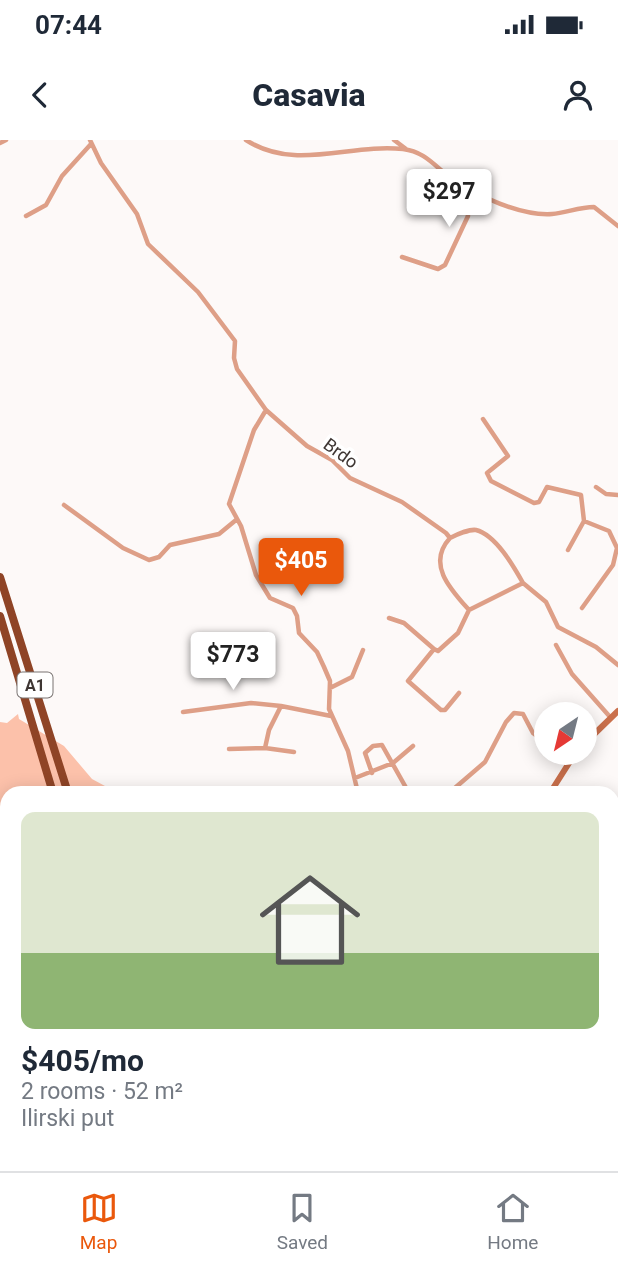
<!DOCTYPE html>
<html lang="en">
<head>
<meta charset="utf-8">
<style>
	:root { --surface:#fff; --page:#f2f2f3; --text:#1f2937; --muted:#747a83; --line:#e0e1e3; --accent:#ea580c }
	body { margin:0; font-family:Roboto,sans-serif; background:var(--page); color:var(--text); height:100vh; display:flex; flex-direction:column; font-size:26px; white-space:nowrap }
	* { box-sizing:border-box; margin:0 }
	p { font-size:23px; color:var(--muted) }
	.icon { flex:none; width:38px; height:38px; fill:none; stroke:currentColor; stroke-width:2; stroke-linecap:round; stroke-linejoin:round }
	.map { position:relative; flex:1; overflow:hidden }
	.sheet { position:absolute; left:0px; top:646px; width:620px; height:387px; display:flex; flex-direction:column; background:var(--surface); border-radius:21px 21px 0 0; box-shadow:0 4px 18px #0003 }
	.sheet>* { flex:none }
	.needle { width:46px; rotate:215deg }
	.controls { position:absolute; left:534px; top:562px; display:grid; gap:14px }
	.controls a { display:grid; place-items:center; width:63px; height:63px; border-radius:50%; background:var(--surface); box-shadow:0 4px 18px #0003; font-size:35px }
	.price { position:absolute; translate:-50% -60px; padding:0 16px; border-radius:7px; background:#fff; color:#222; font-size:23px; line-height:46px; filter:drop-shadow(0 2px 4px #0008) }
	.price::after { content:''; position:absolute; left:50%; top:42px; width:21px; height:16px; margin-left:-10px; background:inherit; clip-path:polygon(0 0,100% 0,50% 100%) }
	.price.selected { background:var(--accent); color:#fff }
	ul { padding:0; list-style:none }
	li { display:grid; align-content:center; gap:14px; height:371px; padding:0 21px }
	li+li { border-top:2px solid var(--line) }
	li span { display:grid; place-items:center; height:217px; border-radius:14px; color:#555 }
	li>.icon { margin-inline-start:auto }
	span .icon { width:126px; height:126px; fill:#fffc; stroke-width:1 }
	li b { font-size:30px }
	.status { display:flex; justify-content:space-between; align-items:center; height:49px; padding:0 35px; background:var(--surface); direction:ltr }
	.status svg { height:19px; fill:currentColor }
	header { display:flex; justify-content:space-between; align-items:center; height:91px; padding:0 21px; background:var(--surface); font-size:32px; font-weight:800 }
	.tabs { display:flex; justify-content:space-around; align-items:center; height:98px; border-top:2px solid var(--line); background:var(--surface); font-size:19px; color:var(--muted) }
	.tabs a { display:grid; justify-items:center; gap:4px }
	.tabs .selected { color:var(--accent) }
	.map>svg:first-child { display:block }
	.green { fill:#fcc1aa }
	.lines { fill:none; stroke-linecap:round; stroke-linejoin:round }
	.river { stroke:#fa9c77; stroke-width:9 }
	.street { stroke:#de9f87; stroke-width:4.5 }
	.secondary { stroke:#ca704c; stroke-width:6 }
	.highway { stroke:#8f4426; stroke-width:8 }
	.labels { text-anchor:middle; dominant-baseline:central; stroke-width:7; stroke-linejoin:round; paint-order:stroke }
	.shield { fill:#fff; stroke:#797371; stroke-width:2 }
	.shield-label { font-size:16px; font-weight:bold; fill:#3f3734 }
	.street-label { font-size:18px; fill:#3f3734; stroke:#fff }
</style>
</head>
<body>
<div class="status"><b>07:44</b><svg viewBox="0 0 49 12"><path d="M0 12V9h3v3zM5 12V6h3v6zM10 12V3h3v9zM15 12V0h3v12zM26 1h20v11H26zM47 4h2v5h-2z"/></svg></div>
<header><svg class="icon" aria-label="back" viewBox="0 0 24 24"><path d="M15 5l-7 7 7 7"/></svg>Casavia<svg class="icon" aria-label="person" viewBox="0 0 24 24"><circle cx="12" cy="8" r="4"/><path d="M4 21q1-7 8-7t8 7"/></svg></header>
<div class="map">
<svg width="618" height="1031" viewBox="0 0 618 1031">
	<rect width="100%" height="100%" fill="#fdf9f8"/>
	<path class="green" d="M18,574L19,579L64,606L92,639L118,653H7V692L0,684V582L7,583Z
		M7,851V972L3,994L7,996V1026L11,1031H0V853Z
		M618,1008V1031H341L354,1026H418L426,1028L446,1026H612L613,1009Z"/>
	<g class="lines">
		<path class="river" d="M612,668L618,666
			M0,808H7"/>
		<path class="street" d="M90,0L101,23L137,74L148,104L198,152L235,201L234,218L237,229L266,270L307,306L332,320L350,338L402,362L446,393L450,398C426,424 451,450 469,470L523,443L546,462L558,487L596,507L618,525
			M246,0C295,32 350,3 403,9C429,12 439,33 461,45C486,59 522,76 552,74C566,73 579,67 594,67L618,86
			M394,0L406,9
			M0,3L6,0
			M26,76L46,65L62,36L91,4
			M402,117L438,129L445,125L468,76L465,59L449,38
			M266,270L254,290L229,364L241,386L256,435L270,458L293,468L297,476L299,493L317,512L324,527L330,541L329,569L348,611L358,653
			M483,279L508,316L487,333L491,341L534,363L539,362L547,347L581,355L584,381L568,410
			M596,347L606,354L618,355
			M64,365L123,408L149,420L159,417L170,405L219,394L236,380
			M450,398C456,395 470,389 476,390C496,395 514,427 523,443
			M582,468L613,425L617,408L609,391L584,381
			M389,478L404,483L434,509
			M556,505L572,534L611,578
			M330,548L352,537L363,510
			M459,553L445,570H441L408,541L434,509L438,511L458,493L469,470
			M183,572L251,563L281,566
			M229,609L265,608
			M294,612L265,608L269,590L281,566L331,576
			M560,612L570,619
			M372,633L365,613L373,606L382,605L409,653
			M355,638L393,623L413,606
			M449,653L485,622L506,582L514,573L523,574L533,593L546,603
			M612,911H618
			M0,971L7,964
			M612,1001L618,1000
			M212,1026H242
			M275,1026L321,1030L342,1026
			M128,1031L131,1026"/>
		<path class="secondary" d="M584,604L618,571
			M550,653L576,612
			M612,723L618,724
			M0,818L7,817"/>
		<path class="highway" d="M0,437L68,653
			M0,476L53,653
			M29,1031L31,1026
			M50,1031L52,1026"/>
	</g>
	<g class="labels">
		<rect class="shield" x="17.5" y="532.5" width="35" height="25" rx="5"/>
		<g class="shield-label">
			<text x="35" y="545">A1</text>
		</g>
		<g class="street-label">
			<text transform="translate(341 313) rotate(36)">Brdo</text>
		</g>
	</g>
</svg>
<div class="controls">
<a><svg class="needle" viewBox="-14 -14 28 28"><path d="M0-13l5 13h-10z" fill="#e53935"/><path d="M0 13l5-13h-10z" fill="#747a83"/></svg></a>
</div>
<b class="price" style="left:449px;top:89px">$297</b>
<b class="price selected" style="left:301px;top:458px">$405</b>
<b class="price" style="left:233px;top:552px">$773</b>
<section class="sheet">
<ul>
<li><span style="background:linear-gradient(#dfe7d0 65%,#8fb573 0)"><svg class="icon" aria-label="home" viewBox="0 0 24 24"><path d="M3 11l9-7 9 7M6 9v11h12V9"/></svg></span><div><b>$405/mo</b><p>2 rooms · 52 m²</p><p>Ilirski put</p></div></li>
</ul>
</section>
</div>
<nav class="tabs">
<a class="selected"><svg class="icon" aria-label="map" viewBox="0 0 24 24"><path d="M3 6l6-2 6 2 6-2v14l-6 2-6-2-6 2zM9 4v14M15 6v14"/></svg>Map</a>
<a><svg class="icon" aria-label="saved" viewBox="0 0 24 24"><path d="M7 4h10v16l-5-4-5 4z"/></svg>Saved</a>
<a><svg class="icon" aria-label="home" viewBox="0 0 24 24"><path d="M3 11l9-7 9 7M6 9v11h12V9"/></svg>Home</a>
</nav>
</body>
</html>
